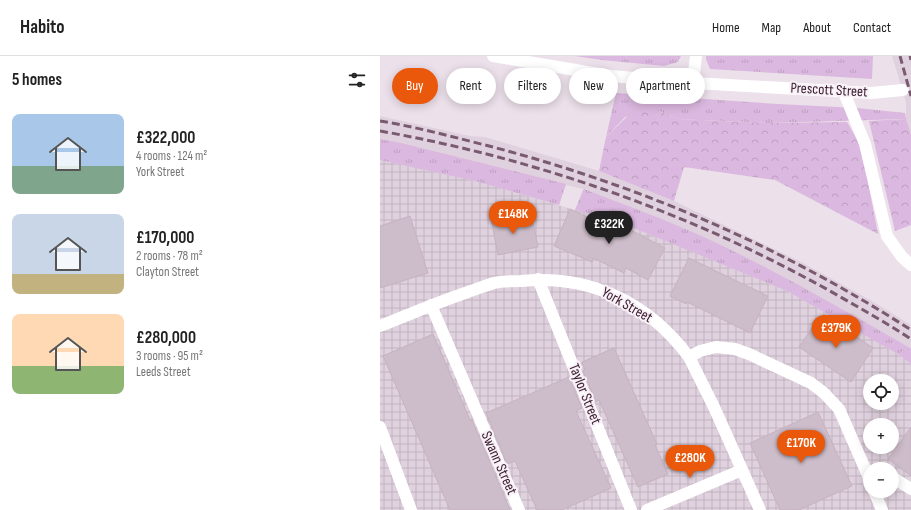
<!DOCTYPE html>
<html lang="en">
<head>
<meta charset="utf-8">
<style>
	:root { --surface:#fff; --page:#f6f6f6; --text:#222; --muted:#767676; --line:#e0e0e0; --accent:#ea580c }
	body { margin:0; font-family:"Sofia Sans Condensed",sans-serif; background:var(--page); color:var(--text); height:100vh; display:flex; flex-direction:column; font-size:15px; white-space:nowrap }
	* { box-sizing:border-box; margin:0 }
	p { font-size:13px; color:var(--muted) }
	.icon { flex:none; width:22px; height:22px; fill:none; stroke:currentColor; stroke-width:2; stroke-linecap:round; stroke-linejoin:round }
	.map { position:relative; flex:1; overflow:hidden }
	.panel { display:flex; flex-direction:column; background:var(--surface); width:380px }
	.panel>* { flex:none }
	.top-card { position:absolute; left:12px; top:12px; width:380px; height:36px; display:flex; gap:8px }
	.tools { position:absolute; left:483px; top:318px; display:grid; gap:8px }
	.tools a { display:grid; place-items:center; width:36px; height:36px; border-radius:50%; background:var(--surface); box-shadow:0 2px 10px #0003; font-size:20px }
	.price { position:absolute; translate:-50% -34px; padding:0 9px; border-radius:14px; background:var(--accent); color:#fff; font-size:13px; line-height:26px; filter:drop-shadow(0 1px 2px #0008) }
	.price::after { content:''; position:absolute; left:50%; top:24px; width:12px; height:9px; margin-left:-6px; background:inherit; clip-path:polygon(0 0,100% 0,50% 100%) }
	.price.active { background:#222; color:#fff }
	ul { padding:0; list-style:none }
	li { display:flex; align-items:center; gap:12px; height:100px; padding:0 12px }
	li span { display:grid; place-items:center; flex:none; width:112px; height:80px; border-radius:8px; color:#555 }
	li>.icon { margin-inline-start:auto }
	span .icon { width:48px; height:48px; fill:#fffc; stroke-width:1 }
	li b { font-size:17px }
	h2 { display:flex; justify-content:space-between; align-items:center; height:48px; padding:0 12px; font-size:17px }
	.tag { padding:0 14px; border-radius:18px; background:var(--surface); box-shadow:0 2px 10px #0003; font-size:14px; line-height:36px }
	.tag.active { background:var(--accent); color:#fff }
	header { display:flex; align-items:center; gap:24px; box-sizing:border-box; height:56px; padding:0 20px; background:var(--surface); border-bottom:1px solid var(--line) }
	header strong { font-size:19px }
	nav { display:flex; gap:22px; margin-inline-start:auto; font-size:14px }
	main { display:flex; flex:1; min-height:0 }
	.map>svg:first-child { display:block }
	.built { fill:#e0d1de }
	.industrial { fill:url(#industrial-grid); fill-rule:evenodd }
	.grass { fill:url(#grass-tufts) }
	.forest { fill:url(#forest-crowns) }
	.building { fill:#cdbcc9; stroke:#c6b2c2 }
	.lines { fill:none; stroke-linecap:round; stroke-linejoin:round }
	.minor { stroke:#fff; stroke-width:12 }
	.rail { stroke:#795a6e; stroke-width:3; stroke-dasharray:8 4; stroke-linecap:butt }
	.labels { text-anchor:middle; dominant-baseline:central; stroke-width:4; stroke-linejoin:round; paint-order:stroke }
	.street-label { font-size:15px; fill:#3e2033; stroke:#f8f1f7 }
</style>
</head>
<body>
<header>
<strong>Habito</strong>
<nav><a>Home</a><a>Map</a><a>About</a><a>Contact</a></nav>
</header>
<main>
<section class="panel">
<h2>5 homes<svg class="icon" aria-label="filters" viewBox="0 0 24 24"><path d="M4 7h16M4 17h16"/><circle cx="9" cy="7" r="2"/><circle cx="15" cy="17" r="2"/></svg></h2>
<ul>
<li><span style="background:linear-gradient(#a9c7e8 65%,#7fa58c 0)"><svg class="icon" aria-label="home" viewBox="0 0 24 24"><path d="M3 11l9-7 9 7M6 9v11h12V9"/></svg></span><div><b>£322,000</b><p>4 rooms · 124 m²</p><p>York Street</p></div></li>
<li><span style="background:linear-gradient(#c9d6e8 75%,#c2b280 0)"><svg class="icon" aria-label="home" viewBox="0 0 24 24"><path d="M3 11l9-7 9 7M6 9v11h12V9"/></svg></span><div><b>£170,000</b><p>2 rooms · 78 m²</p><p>Clayton Street</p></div></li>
<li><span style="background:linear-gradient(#ffd9b3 65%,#8fb573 0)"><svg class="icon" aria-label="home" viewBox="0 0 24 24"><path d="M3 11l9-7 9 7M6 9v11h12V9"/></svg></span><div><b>£280,000</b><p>3 rooms · 95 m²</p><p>Leeds Street</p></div></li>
</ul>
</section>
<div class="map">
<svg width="531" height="454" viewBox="0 0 531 454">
	<defs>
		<pattern id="industrial-grid" width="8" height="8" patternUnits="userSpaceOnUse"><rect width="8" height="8" fill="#e0d1de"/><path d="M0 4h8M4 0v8" fill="none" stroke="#c1b3bf"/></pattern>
		<pattern id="grass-tufts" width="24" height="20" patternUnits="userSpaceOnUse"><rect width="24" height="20" fill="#dbb8df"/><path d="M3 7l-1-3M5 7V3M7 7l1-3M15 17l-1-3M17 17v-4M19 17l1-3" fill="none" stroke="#bd9ec0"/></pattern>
		<pattern id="forest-crowns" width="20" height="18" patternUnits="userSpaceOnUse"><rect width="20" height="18" fill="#dbb8df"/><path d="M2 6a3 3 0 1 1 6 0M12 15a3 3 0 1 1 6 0" fill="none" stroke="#bd9ec0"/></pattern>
	</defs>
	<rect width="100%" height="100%" fill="#ece0ea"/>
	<path class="built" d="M512,0H531V78L526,63V46Z
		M0,60L90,80L105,81L219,115L294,145L421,206L492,245L531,269V308L518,298L195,154L203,133L186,129L179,149L0,104Z"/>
	<path class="industrial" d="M0,104L99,126L195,154L230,162L407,235L518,298L531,308V454H0ZM490,325H512V347H490ZM490,369H512V391H490ZM490,413H512V435H490Z"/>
	<path class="grass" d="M195,0H301L298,6L284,10L222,4Z
		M326,0H493L492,23L330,13L326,3Z
		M236,37L398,48L477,52L525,57L526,63L388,67L298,63L279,55L245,61L226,81Z
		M0,83L21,87L186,128L179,149L99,126L0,104Z
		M204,133C245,149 287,164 328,183C397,215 463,254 530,292L518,298L407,235L230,162L195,154Z"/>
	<path class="forest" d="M255,53L279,55L298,63L388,67L467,66L481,90L498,178L395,124L304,111L294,145L219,115L226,81Z
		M526,63L531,78V169L515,175L489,65Z
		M530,292H531V308L518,298Z"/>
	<path class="building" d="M190,153L227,170L228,167L249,173L285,192L268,224L246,212L244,217L213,202L212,206L174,190Z
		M132,158L135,169L153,166L158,191L118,199L111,162Z
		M30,160L48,217L0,232V170Z
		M309,202L388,240L370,277L307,246L306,248L290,240Z
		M439,262L462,277L465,273L493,292L471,326L419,291Z
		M53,278L90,364H92L130,454H70L3,300Z
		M234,292L277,388L275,389L288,418L258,431L219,344L216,346L203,315L205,314L202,306Z
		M189,321L202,352L196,355L231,432L182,454H157L135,405L127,408L106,357Z
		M438,356L472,430L419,454H400L370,387Z
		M531,371V420L508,403Z"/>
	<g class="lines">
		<path class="minor" d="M113,0L231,20L313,27L491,37L523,34
			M313,27L316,0
			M463,34L485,88L507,180L522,201L531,209
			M158,223L251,454
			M51,249L139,454
			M0,270C28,259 56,247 85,237C94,234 104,230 114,227C122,225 132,225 141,225C209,218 268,246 309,301L320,295L336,291L355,293L369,298L431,327L444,337L459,353L490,424
			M309,301L334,351L380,454
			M0,371L31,454
			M512,421L531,433
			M494,435L502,454
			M267,454L362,414"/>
		<path class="rail" d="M520,0L531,40
			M530,0L531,4
			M0,65C37,71 73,81 109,90C258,129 401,190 531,274
			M0,75C158,103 310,157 450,235C478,251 505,266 531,283"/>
	</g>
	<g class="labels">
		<g class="street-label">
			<text transform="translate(449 34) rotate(3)">Prescott Street</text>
			<text transform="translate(247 249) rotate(30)">York Street</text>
			<text transform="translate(205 338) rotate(68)">Taylor Street</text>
			<text transform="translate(119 407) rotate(66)">Swann Street</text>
		</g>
	</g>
</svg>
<div class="tools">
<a><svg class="icon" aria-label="locate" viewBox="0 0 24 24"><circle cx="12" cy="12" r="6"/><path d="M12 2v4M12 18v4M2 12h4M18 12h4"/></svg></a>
<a>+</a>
<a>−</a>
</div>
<b class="price" style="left:133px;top:179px">£148K</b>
<b class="price active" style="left:229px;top:189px">£322K</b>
<b class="price" style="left:456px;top:293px">£379K</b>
<b class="price" style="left:421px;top:408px">£170K</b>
<b class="price" style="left:310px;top:423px">£280K</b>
<div class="top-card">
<a class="tag active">Buy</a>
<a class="tag">Rent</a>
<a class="tag">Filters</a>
<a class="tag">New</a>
<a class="tag">Apartment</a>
</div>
</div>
</main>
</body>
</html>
